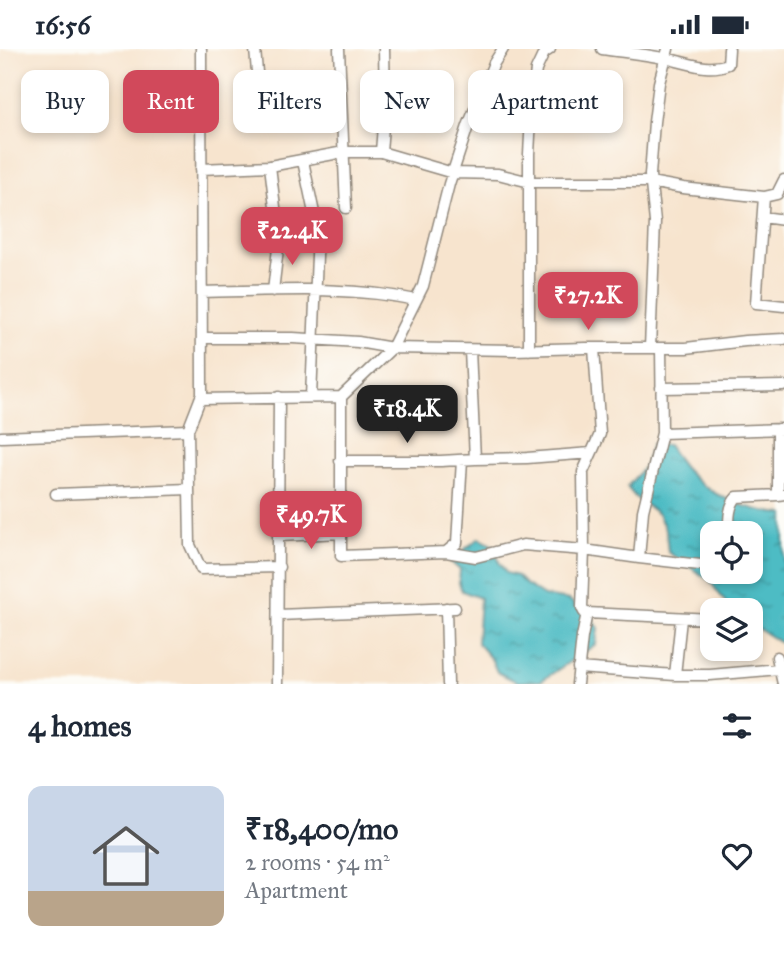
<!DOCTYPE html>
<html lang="en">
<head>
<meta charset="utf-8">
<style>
	:root { --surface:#fff; --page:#f6f6f7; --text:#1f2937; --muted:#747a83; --line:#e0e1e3; --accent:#d1495b }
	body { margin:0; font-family:"IM FELL Great Primer",serif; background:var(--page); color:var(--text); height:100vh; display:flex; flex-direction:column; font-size:26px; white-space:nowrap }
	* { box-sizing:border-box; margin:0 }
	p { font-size:23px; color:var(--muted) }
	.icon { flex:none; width:38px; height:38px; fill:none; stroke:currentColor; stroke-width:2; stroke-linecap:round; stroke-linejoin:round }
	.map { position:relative; height:635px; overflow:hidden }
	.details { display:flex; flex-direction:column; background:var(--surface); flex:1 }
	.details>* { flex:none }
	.guide { position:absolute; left:21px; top:21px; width:742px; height:63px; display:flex; gap:14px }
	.controls { position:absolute; left:700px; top:472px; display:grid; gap:14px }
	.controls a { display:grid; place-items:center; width:63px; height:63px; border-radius:14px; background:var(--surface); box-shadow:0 4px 10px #0003; font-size:35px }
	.price { position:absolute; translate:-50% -60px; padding:0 16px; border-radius:14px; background:var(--accent); color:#fff; font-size:23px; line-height:46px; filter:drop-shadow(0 2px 4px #0008) }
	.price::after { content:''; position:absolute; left:50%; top:42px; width:21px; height:16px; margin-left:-10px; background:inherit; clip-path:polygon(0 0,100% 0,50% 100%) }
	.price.selected { background:#222; color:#fff }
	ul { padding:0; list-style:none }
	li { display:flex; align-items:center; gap:21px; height:175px; padding:0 28px }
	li+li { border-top:2px solid var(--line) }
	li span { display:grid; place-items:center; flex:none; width:196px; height:140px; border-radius:14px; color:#555 }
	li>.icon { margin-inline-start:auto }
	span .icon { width:84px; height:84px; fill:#fffc; stroke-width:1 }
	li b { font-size:30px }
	h2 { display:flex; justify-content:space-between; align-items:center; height:84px; padding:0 28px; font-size:30px }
	.chip { padding:0 24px; border-radius:14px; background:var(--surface); box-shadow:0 4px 10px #0003; font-size:24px; line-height:63px }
	.chip.selected { background:var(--accent); color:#fff }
	.status { display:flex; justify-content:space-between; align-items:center; height:49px; padding:0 35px; background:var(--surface); direction:ltr }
	.status svg { height:19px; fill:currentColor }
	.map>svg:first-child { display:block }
	.water { fill:url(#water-ripples); stroke:#3c7478; stroke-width:2; fill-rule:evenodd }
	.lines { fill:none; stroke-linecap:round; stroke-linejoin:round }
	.minor-casing { stroke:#91887c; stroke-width:13 }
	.minor { stroke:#fff; stroke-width:10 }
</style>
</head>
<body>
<div class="status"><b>16:56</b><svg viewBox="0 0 49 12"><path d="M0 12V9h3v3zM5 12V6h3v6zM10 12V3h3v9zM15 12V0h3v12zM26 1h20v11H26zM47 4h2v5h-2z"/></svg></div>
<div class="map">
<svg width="784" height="635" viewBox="0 0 784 635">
	<defs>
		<pattern id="water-ripples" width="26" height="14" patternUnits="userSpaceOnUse" patternTransform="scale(1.75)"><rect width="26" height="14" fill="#4ebcc4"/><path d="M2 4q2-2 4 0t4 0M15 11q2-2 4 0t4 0" fill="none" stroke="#41999f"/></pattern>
	</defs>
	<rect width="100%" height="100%" fill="#fdfcf7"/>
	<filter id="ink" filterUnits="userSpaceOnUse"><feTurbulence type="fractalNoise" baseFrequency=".0143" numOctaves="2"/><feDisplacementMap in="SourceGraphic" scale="14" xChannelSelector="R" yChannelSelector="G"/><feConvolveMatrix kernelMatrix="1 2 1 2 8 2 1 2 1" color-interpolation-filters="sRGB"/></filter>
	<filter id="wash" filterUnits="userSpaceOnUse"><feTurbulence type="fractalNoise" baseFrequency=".00686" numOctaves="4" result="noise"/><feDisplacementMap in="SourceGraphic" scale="28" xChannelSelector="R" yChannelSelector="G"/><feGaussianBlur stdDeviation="1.57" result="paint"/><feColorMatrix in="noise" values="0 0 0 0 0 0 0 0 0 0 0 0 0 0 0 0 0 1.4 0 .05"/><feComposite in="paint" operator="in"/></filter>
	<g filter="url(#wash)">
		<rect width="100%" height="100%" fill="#f7e4ce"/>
		<path class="water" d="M652,395L668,396C673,403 678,412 684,419C708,447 748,462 784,465V596L751,575V562H732L709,531L668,503L666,482L658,465L637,450L627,438L645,417ZM712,485H751V523H712Z
			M479,489L495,498L499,513L506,524L517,527L525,535L544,547L569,551L590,567L598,579L596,595L541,632L517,633L497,623L492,611L477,594L480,549L462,542L459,534L460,521L450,512Z"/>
	</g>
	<g filter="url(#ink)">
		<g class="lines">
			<g class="minor-casing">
				<path id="minor" d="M201,0L202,345L188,381L190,496L201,520L279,518
					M255,0L261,70L299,66L342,68
					M339,0L346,159
					M602,0C622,3 643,5 663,9C685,12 706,24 728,15L729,0
					M381,103L453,124L498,125L530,133H650L683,139L764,148L756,254L784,257
					M303,112L318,183L311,348
					M270,117L344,103H381L385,51L384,0
					M201,120L270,117L279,191L273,242
					M764,148L777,145L784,131
					M763,168L784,171
					M202,243C273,242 347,236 416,251
					M202,289H293L358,293L392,299L514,301L586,299H686L745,292L784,290
					M650,299L655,173L650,126L654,73L659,34L668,0
					M661,299L662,384L784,380
					M470,301L475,410L527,409L591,404
					M529,301V105L532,50L536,21L544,4L550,0
					M661,339L784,337
					M341,348V507L446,503L476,508L523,496L584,501L583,423L600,385L594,299
					M200,350L341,348L392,299L423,237L449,135L468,77L494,14L503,0
					M778,380V446L784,445
					M1,388L188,381
					M340,412H441L475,410
					M56,445L189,440
					M729,485C729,472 728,457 737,448L778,446
					M279,487L341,484
					M446,503L457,494L462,411
					M639,509L643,462L662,384
					M712,516L709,517L639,509L584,501L582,559L584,563L587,564L712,570
					M446,559L448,635
					M278,566L455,559
					M777,608L783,635
					M578,619L675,626H710L779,620
					M675,626L681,570
					M277,635L279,348
					M577,635L582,588L587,564"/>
			</g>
			<use href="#minor" class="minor"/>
		</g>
	</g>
</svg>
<div class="controls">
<a><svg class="icon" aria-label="locate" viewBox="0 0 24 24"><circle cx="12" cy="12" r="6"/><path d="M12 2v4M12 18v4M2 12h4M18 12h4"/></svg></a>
<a><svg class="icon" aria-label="layers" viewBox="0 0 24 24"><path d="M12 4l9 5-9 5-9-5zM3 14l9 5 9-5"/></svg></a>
</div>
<b class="price" style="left:292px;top:218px">₹22.4K</b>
<b class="price" style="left:588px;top:283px">₹27.2K</b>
<b class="price selected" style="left:407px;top:396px">₹18.4K</b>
<b class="price" style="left:311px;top:502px">₹49.7K</b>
<div class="guide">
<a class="chip">Buy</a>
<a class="chip selected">Rent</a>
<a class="chip">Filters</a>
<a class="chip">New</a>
<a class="chip">Apartment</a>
</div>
</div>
<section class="details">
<h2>4 homes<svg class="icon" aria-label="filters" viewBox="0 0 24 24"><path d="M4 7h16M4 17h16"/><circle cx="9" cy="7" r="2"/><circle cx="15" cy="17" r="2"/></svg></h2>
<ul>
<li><span style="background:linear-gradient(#c9d6e8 75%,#b9a48a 0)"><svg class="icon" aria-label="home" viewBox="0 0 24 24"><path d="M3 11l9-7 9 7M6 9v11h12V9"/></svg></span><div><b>₹18,400/mo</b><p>2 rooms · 54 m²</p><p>Apartment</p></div><svg class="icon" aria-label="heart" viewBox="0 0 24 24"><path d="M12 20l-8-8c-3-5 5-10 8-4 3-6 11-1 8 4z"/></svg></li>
</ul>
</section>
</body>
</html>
